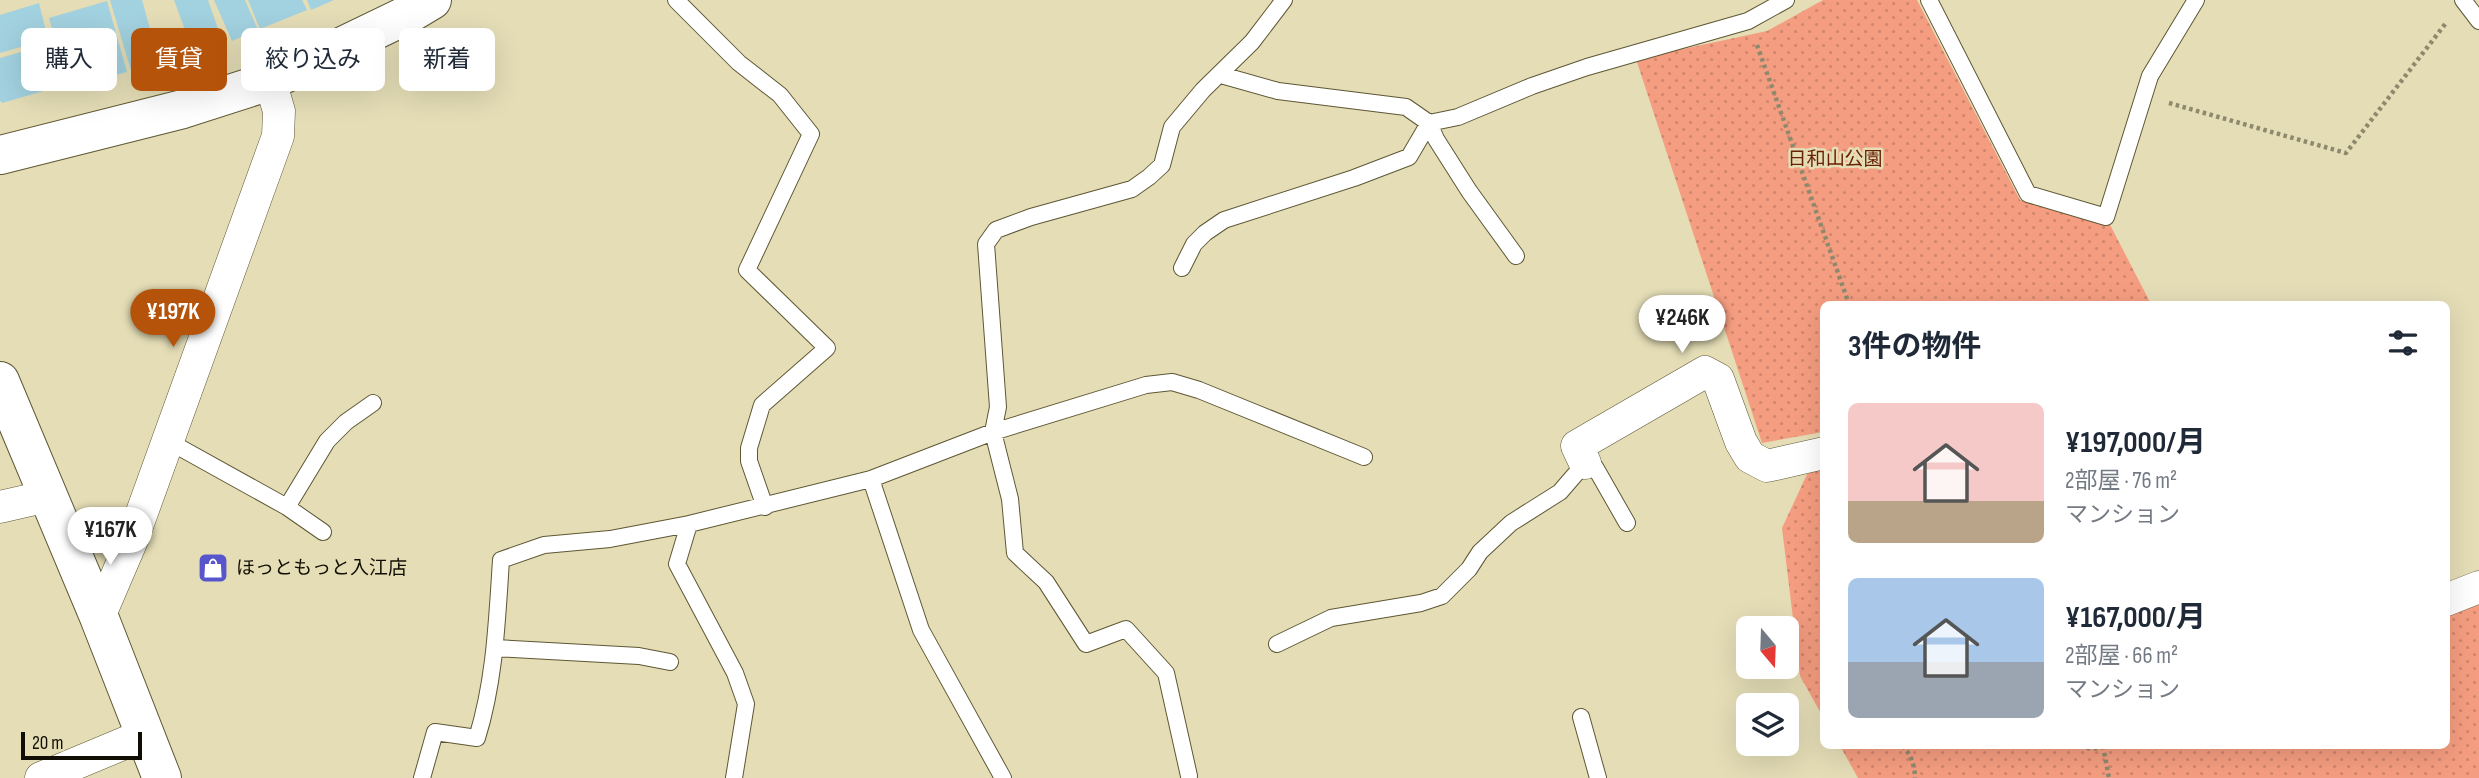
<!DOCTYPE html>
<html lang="ja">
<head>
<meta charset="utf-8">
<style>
	:root { --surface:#fff; --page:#f2f2f3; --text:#1f2937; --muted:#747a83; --accent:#b45309 }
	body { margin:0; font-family:"Sofia Sans Condensed","Noto Sans JP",sans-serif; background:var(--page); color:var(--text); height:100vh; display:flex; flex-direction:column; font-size:26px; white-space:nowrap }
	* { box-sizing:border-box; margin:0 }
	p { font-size:23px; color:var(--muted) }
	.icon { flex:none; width:38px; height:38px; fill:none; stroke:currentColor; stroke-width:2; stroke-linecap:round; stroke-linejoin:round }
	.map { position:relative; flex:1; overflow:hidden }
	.details { position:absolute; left:1820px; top:301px; width:630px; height:448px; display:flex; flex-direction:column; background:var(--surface); border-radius:10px; box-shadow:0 7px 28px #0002 }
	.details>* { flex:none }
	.top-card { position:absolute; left:21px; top:28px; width:665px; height:63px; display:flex; gap:14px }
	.needle { width:46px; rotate:161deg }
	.controls { position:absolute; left:1736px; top:616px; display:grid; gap:14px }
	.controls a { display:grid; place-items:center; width:63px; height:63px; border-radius:10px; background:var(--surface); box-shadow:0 7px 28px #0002; font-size:35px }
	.scale { position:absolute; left:21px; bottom:18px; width:121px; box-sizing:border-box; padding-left:7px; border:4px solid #100d02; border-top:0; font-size:19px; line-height:24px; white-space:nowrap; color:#100d02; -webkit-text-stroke:5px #e4ddb6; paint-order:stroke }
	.price { position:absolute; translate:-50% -60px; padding:0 16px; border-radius:24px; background:#fff; color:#222; font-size:23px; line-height:46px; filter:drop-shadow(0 2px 4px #0008) }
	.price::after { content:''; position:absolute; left:50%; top:42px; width:21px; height:16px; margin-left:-10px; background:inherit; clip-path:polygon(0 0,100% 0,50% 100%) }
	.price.current { background:var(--accent); color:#fff }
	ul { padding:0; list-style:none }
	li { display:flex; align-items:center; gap:21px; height:175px; padding:0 28px }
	li span { display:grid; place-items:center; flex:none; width:196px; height:140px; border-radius:10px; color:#555 }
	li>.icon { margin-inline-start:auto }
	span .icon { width:84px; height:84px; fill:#fffc; stroke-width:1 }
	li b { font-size:30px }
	h2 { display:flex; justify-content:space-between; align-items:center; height:84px; padding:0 28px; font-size:30px }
	.pill { padding:0 24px; border-radius:10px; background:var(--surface); box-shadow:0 7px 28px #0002; font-size:24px; line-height:63px }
	.pill.current { background:var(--accent); color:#fff }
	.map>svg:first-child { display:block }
	.park { fill:url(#park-dots) }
	.building { fill:#a2d1df }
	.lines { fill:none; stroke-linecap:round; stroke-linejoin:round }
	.lane-casing { stroke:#5e5734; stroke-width:18 }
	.street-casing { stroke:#5e5734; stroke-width:33 }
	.secondary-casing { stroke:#5e5734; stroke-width:40 }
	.path { stroke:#8e896d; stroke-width:4.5; stroke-dasharray:3.5 3.5; stroke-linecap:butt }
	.lane { stroke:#fff; stroke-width:16 }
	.street { stroke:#fff; stroke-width:32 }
	.secondary { stroke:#fff; stroke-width:38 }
	.labels { text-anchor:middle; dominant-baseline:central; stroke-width:5; stroke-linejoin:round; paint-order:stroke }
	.park-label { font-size:19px; fill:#692206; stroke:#e4ddb6 }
	.poi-label { font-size:19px; fill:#100d02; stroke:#e4ddb6; text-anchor:start }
</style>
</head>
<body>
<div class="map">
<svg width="2479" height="778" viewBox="0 0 2479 778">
	<defs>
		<pattern id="park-dots" width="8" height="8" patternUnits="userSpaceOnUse" patternTransform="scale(1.75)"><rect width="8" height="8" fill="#f59d80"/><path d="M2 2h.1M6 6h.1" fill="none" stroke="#d1866d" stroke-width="1.8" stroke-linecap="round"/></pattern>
	</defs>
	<rect width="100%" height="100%" fill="#e4ddb6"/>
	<path class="park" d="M1823,0H1917L2020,200L2106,217L2151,304H1824L1823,432L1762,443L1636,59L1767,31Z
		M1823,453V717L1800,676L1782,528L1816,455Z
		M2479,587V778H1858L1840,746H2446L2447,600Z"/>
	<path class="building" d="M110,0H142L160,65L132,74Z
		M174,0H208L224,46L195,57Z
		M214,0H245L258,30L232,41Z
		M248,0H302L307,10L260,29Z
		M307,0H334L311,10Z
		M107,1L127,72L69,88L49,18Z
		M39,3L48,39L0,53V15Z
		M49,44L61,86L2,103L0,101V58Z"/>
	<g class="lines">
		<g class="lane-casing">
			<path id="lane" d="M676,0L739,63L780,95L811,134L747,270L827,348L762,405L749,448V461L765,507
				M1929,0L2028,194L2106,217L2150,76L2196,0
				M2463,0L2479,21
				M1221,75L1278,91L1406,107L1429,123L1436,139L1469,191L1516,256
				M1182,268L1194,244L1205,233L1224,220L1354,178L1409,157L1429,123L1458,117L1532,86L1587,67L1748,21L1786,0
				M168,441L287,507L323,532
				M871,479L921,630L1003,778
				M287,507L327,441L346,422L373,403
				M1277,644L1331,618L1421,603L1442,596L1469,569L1480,552L1511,523L1560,492L1585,463L1595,467L1627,523
				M495,648L639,656L670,662
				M1581,717L1598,778
				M1189,776L1166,673L1126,629L1086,644L1046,582L1015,553L1010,499L993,432L998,407L986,244L996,230L1031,217L1132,189L1149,177L1162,165L1172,127L1203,90L1252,42L1284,0
				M422,778L435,732L477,738C495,680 497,620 501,560L544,545L610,539L689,524
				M734,778L746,704L735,673L677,564L689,524L871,479L993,432L1146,385L1172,382L1199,390L1364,457"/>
		</g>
		<g class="street-casing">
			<path id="street" d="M1585,463L1577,446L1705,372L1718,379L1741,442L1750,457L1767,466L1824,453
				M0,507L48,496
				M2446,600L2479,587
				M99,617L132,540L278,136L279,111L270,81
				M41,778L144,735"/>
		</g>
		<g class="secondary-casing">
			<path id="secondary" d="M0,155L183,109L270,81L407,15L432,0
				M0,381L99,617L162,778"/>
		</g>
		<path class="path" d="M1757,45L1849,304
			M2169,103L2346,153L2446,23
			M1824,635V655
			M1902,746C1911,753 1915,767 1915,778
			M2080,746L2092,749L2106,746
			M2103,746L2109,778"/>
		<use href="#lane" class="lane"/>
		<use href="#street" class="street"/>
		<use href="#secondary" class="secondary"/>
	</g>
	<defs>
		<g id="shop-square" transform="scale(1.575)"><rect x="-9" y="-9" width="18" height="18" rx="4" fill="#5655cc" stroke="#e4ddb6"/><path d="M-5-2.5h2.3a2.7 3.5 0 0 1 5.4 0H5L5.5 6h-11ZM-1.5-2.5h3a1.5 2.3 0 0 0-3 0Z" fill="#fff"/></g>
	</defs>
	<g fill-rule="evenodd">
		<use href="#shop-square" x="213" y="568"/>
	</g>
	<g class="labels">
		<g class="park-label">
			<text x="1835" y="159">日和山公園</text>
		</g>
		<g class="poi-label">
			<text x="236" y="568">ほっともっと入江店</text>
		</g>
	</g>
</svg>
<div class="controls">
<a><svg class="needle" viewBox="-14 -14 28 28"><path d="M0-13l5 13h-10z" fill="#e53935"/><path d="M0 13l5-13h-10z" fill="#747a83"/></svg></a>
<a><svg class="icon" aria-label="layers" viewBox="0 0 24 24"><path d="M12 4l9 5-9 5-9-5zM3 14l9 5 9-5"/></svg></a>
</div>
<div class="scale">20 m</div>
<b class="price current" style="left:173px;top:349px">¥197K</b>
<b class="price" style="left:1682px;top:355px">¥246K</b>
<b class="price" style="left:110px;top:567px">¥167K</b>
<div class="top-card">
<a class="pill">購入</a>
<a class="pill current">賃貸</a>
<a class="pill">絞り込み</a>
<a class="pill">新着</a>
</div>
<section class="details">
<h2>3件の物件<svg class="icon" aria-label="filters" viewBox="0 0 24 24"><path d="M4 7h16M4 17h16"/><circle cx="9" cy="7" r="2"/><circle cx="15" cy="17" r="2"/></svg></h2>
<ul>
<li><span style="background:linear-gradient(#f6c9c9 70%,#b9a48a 0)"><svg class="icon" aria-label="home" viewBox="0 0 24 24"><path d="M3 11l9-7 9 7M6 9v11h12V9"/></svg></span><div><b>¥197,000/月</b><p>2部屋 · 76 m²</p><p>マンション</p></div></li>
<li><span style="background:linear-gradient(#a9c7e8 60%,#9aa5b1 0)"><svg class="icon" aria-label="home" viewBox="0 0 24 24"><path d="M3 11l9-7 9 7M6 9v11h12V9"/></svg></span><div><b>¥167,000/月</b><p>2部屋 · 66 m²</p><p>マンション</p></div></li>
</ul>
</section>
</div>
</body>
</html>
